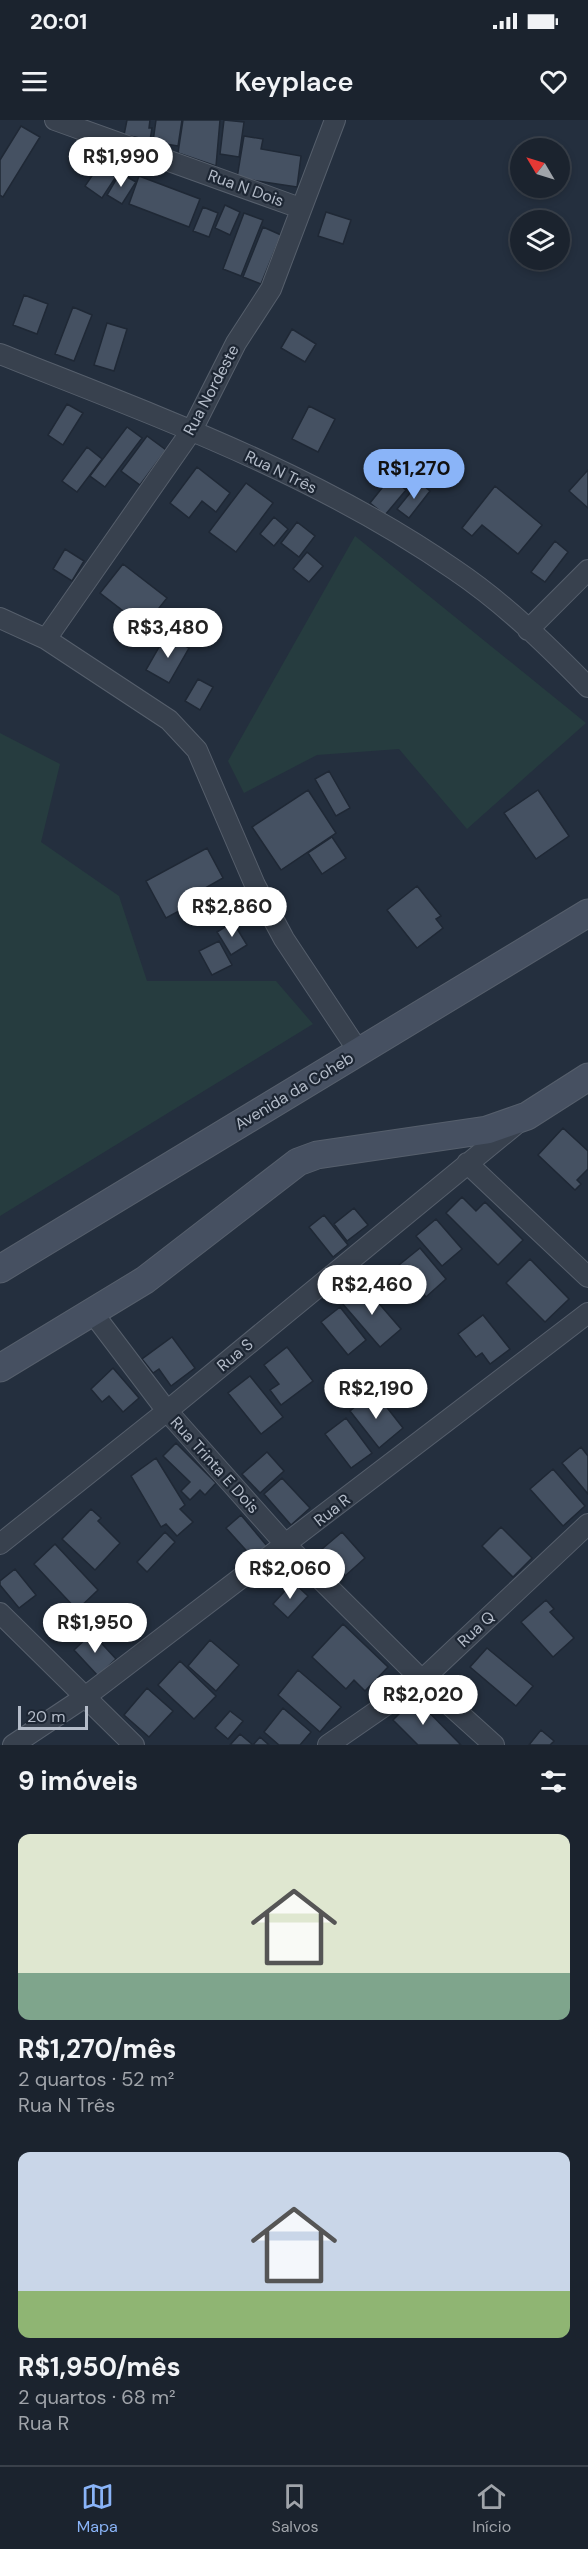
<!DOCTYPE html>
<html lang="pt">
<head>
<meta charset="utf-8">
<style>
	:root { --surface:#1b232e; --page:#242b36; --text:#f1f3f6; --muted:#a0a4aa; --line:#39404a; --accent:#8ab4f8 }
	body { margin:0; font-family:"DM Sans",sans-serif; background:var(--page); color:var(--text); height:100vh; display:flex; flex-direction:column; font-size:22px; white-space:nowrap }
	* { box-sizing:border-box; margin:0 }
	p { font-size:20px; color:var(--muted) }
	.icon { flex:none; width:33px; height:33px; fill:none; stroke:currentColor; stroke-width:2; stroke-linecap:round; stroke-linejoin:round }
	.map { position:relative; height:1625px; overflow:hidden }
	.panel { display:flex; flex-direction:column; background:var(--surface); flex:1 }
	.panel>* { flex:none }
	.needle { width:39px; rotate:308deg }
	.fabs { position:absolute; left:510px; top:18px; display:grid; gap:12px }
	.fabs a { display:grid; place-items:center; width:60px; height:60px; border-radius:50%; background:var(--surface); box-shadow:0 3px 9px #0003,0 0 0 2px var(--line); font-size:30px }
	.scale { position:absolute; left:18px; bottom:15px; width:70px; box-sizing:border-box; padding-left:6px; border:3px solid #b4bcc9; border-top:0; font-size:16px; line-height:21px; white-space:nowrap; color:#b4bcc9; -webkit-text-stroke:4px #1d2633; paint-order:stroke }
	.price { position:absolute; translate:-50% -51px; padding:0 14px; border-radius:21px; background:#fff; color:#222; font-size:20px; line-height:39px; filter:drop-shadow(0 2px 3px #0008) }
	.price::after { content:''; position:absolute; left:50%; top:36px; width:18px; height:14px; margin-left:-9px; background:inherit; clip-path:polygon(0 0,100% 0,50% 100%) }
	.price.current { background:var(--accent); color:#111 }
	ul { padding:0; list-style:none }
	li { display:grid; align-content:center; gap:12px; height:318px; padding:0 18px }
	li span { display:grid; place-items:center; height:186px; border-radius:12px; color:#555 }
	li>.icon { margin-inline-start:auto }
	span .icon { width:108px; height:108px; fill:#fffc; stroke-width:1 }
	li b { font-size:26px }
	h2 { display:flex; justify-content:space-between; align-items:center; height:72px; padding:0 18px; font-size:26px }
	.status { display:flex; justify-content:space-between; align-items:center; height:42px; padding:0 30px; background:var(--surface); direction:ltr }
	.status svg { height:16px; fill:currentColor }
	header { display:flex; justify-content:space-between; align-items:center; height:78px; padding:0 18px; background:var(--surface); font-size:27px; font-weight:600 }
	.menu { display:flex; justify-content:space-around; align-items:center; height:84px; border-top:2px solid var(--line); background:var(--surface); font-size:16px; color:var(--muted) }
	.menu a { display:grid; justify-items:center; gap:3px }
	.menu .current { color:var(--accent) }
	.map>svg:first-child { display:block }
	.green { fill:#263c3f }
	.building { fill:#455162; stroke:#1f2835; stroke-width:1.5 }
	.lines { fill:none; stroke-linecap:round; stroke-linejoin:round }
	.street-casing { stroke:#565f6c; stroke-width:22 }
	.secondary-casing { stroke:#565f6c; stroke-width:29 }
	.street { stroke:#38414e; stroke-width:20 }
	.secondary { stroke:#465061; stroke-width:27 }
	.labels { text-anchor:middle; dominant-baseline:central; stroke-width:4.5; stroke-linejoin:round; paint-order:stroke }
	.street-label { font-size:16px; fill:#b4bcc9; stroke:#1d2633 }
</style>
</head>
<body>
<div class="status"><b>20:01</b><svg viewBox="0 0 49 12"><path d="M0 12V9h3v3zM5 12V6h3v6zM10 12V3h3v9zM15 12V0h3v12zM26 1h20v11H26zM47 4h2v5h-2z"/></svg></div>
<header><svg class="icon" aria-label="menu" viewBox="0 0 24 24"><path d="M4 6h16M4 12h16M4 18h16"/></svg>Keyplace<svg class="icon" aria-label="heart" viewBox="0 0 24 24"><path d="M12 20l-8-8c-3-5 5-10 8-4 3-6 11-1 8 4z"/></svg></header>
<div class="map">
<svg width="588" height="1625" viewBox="0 0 588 1625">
	<rect width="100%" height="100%" fill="#242f3e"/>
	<path class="green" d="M355,416L586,603L467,709L399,629L317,635L244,673L228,641Z
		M0,613L60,644L41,722L119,776L147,861H276L313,904L0,1096Z"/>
	<path class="building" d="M127,0H150L149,8H152L150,20L124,15Z
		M156,0H182L178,26L153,22Z
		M183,0H220L216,46L178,33Z
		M224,0L244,2L239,37L220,34Z
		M21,6L40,17L3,77L0,75V40Z
		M244,16L263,19L261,29L301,36L297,67L237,58Z
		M102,41L119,52L102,78L85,66Z
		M120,53L136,62L122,84L107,75Z
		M139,56L200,79L189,107L129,84Z
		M225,85L240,92L230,115L215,108Z
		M203,87L218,93L209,117L193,111Z
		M326,92L351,100L343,124L318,116Z
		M244,93L263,100L241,156L223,149Z
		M263,107L281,115L261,164L243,157Z
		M24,175L48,184L37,214L13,205Z
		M73,187L92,195L74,241L55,234Z
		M107,203L127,209L114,251L94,245Z
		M292,209L316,224L305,242L281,228Z
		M67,284L83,293L63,325L48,315Z
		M309,286L335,299L318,332L292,319Z
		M127,307L142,318L105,367L90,356Z
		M147,316L166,330L140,365L121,351Z
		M87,327L102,339L77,372L62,361Z
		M197,347L230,373L216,392L202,381L189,398L170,383Z
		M588,350V388L569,371Z
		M390,358L406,370L385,395L370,383Z
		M419,362L430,371L409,398L397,389Z
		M246,363L273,383L236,432L209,412Z
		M495,366L542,405L518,434L482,405L472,416L462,408Z
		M274,397L288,409L274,426L260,414Z
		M297,402L315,416L299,437L281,423Z
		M555,421L568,432L545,462L531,452Z
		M65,429L84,441L72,461L53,449Z
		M307,432L323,446L309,462L293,449Z
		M123,444L167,478L144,507L100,473Z
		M166,515L189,528L169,563L146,550Z
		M198,559L213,567L200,590L185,581Z
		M329,651L350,688L336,696L315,659Z
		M308,670L336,713L281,750L252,707Z
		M538,670L569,716L536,739L504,693Z
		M332,717L346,738L322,754L308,733Z
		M207,728L223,758L191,776L194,783L166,798L146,761Z
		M417,766L441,796L436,799L443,808L417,828L387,790Z
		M233,802L247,825L231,835L217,812Z
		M219,821L232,845L212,855L199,831Z
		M563,1008L588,1031V1049L577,1060L581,1064L575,1070L538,1035Z
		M462,1077L476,1091L485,1082L523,1120L498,1145L446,1093Z
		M354,1088L368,1105L347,1121L334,1104Z
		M324,1095L348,1125L333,1137L309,1107Z
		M436,1099L462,1129L442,1146L416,1116Z
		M420,1128L446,1159L426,1177L399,1145Z
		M530,1139L569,1179L545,1202L506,1163Z
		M363,1165L401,1209L380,1227L342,1183Z
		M340,1187L366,1220L348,1235L321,1202Z
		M483,1195L510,1229L490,1244L482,1233L476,1237L458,1214Z
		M172,1217L195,1248L171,1266L159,1249L153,1253L142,1239Z
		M287,1227L313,1261L281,1285L270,1270L279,1264L264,1245Z
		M113,1248L139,1278L123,1292L109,1276L102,1282L91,1269Z
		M250,1256L283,1297L261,1314L228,1273Z
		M374,1271L403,1308L379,1328L350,1291Z
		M346,1298L372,1333L351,1348L325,1314Z
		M176,1323L216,1363L205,1375L200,1370L190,1380L181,1371L190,1362L163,1336Z
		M581,1327L588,1336V1374L562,1343Z
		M267,1332L284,1351L260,1373L242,1354Z
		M156,1338L185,1385L180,1389L193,1402L177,1416L166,1404L161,1407L131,1356Z
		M553,1349L585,1386L563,1406L530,1369Z
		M282,1358L310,1388L291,1405L264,1374Z
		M91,1389L101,1398L98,1401L120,1423L95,1450L62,1419Z
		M241,1395L267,1426L253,1438L226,1408Z
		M501,1407L532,1438L513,1457L482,1426Z
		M165,1412L175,1422L147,1452L137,1442Z
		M342,1412L365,1438L345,1456L322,1429Z
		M55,1424L98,1470L77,1490L34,1444Z
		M15,1449L36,1475L19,1488L0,1465V1461Z
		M293,1462L308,1476L288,1498L273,1484Z
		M546,1480L554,1489L550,1492L574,1518L553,1537L521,1502Z
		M343,1504L388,1547L365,1571L354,1560L346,1569L312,1537Z
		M92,1513L116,1539L98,1556L74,1530Z
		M210,1520L239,1545L216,1571L188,1546Z
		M487,1528L533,1566L516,1586L470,1547Z
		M180,1541L216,1576L194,1599L158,1565Z
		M298,1550L341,1587L320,1612L278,1575Z
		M147,1568L173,1591L149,1617L124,1595Z
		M415,1578L461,1625H418L393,1600Z
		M283,1588L311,1612L300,1625H279L264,1612Z
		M230,1591L243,1601L228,1619L215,1608Z
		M541,1610L554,1621L550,1625H529Z
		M240,1614L253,1625L260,1617L269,1625H230Z"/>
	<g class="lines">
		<g class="street-casing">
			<path id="street" d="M55,0L300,88
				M0,234C156,296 317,354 455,450C504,483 547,525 588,567
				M0,498L46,519L169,600L197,630L255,765L284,819L359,932
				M528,510L588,450
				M46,519L192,310L236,223L271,169L335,0
				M467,1043L588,1157
				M92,1192L167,1291L286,1425L422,1560L494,1625
				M0,1424L167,1291L515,1005
				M0,1493L134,1625
				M13,1625L85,1577L588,1193
				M328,1625L422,1560L588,1404"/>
		</g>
		<g class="secondary-casing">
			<path id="secondary" d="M0,1149L588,793
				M0,1248L145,1160L298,1042L317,1035L487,1010L527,996L588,957"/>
		</g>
		<use href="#street" class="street"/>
		<use href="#secondary" class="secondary"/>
	</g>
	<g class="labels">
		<g class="street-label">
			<text transform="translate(246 68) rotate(20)">Rua N Dois</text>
			<text transform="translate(211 270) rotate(-62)">Rua Nordeste</text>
			<text transform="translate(281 352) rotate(26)">Rua N Três</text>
			<text transform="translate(294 971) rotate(-31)">Avenida da Coheb</text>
			<text transform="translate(235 1235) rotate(-40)">Rua S</text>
			<text transform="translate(215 1345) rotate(48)">Rua Trinta E Dois</text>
			<text transform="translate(332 1390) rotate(-38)">Rua R</text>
			<text transform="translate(476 1509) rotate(-43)">Rua Q</text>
		</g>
	</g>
</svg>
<div class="fabs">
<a><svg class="needle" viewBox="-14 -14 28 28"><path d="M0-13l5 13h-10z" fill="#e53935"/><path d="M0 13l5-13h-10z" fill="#a0a4aa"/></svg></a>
<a><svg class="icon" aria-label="layers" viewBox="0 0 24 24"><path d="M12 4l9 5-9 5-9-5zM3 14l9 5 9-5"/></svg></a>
</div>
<div class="scale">20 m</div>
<b class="price" style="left:121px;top:68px">R$1,990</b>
<b class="price current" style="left:414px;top:380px">R$1,270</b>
<b class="price" style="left:168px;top:539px">R$3,480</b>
<b class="price" style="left:232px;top:818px">R$2,860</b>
<b class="price" style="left:372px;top:1196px">R$2,460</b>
<b class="price" style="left:376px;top:1300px">R$2,190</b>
<b class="price" style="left:290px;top:1480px">R$2,060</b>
<b class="price" style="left:95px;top:1534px">R$1,950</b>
<b class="price" style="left:423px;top:1606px">R$2,020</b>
</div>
<section class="panel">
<h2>9 imóveis<svg class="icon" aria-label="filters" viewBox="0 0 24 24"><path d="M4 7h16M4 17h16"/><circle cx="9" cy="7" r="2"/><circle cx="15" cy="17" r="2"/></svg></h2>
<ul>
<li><span style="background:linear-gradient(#dfe7d0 75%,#7fa58c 0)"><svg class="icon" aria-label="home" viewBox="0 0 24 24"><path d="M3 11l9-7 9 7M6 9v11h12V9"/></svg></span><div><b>R$1,270/mês</b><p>2 quartos · 52 m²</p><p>Rua N Três</p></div></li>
<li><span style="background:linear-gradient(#c9d6e8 75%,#8fb573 0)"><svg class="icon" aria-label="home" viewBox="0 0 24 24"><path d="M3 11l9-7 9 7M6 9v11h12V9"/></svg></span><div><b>R$1,950/mês</b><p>2 quartos · 68 m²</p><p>Rua R</p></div></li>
</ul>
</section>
<nav class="menu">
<a class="current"><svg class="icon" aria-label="map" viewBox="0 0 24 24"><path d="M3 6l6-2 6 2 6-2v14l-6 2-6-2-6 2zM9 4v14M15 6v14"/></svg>Mapa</a>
<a><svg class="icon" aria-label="saved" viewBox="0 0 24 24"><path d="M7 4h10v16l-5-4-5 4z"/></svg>Salvos</a>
<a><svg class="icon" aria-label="home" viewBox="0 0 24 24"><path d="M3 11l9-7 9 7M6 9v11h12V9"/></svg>Início</a>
</nav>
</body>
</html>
